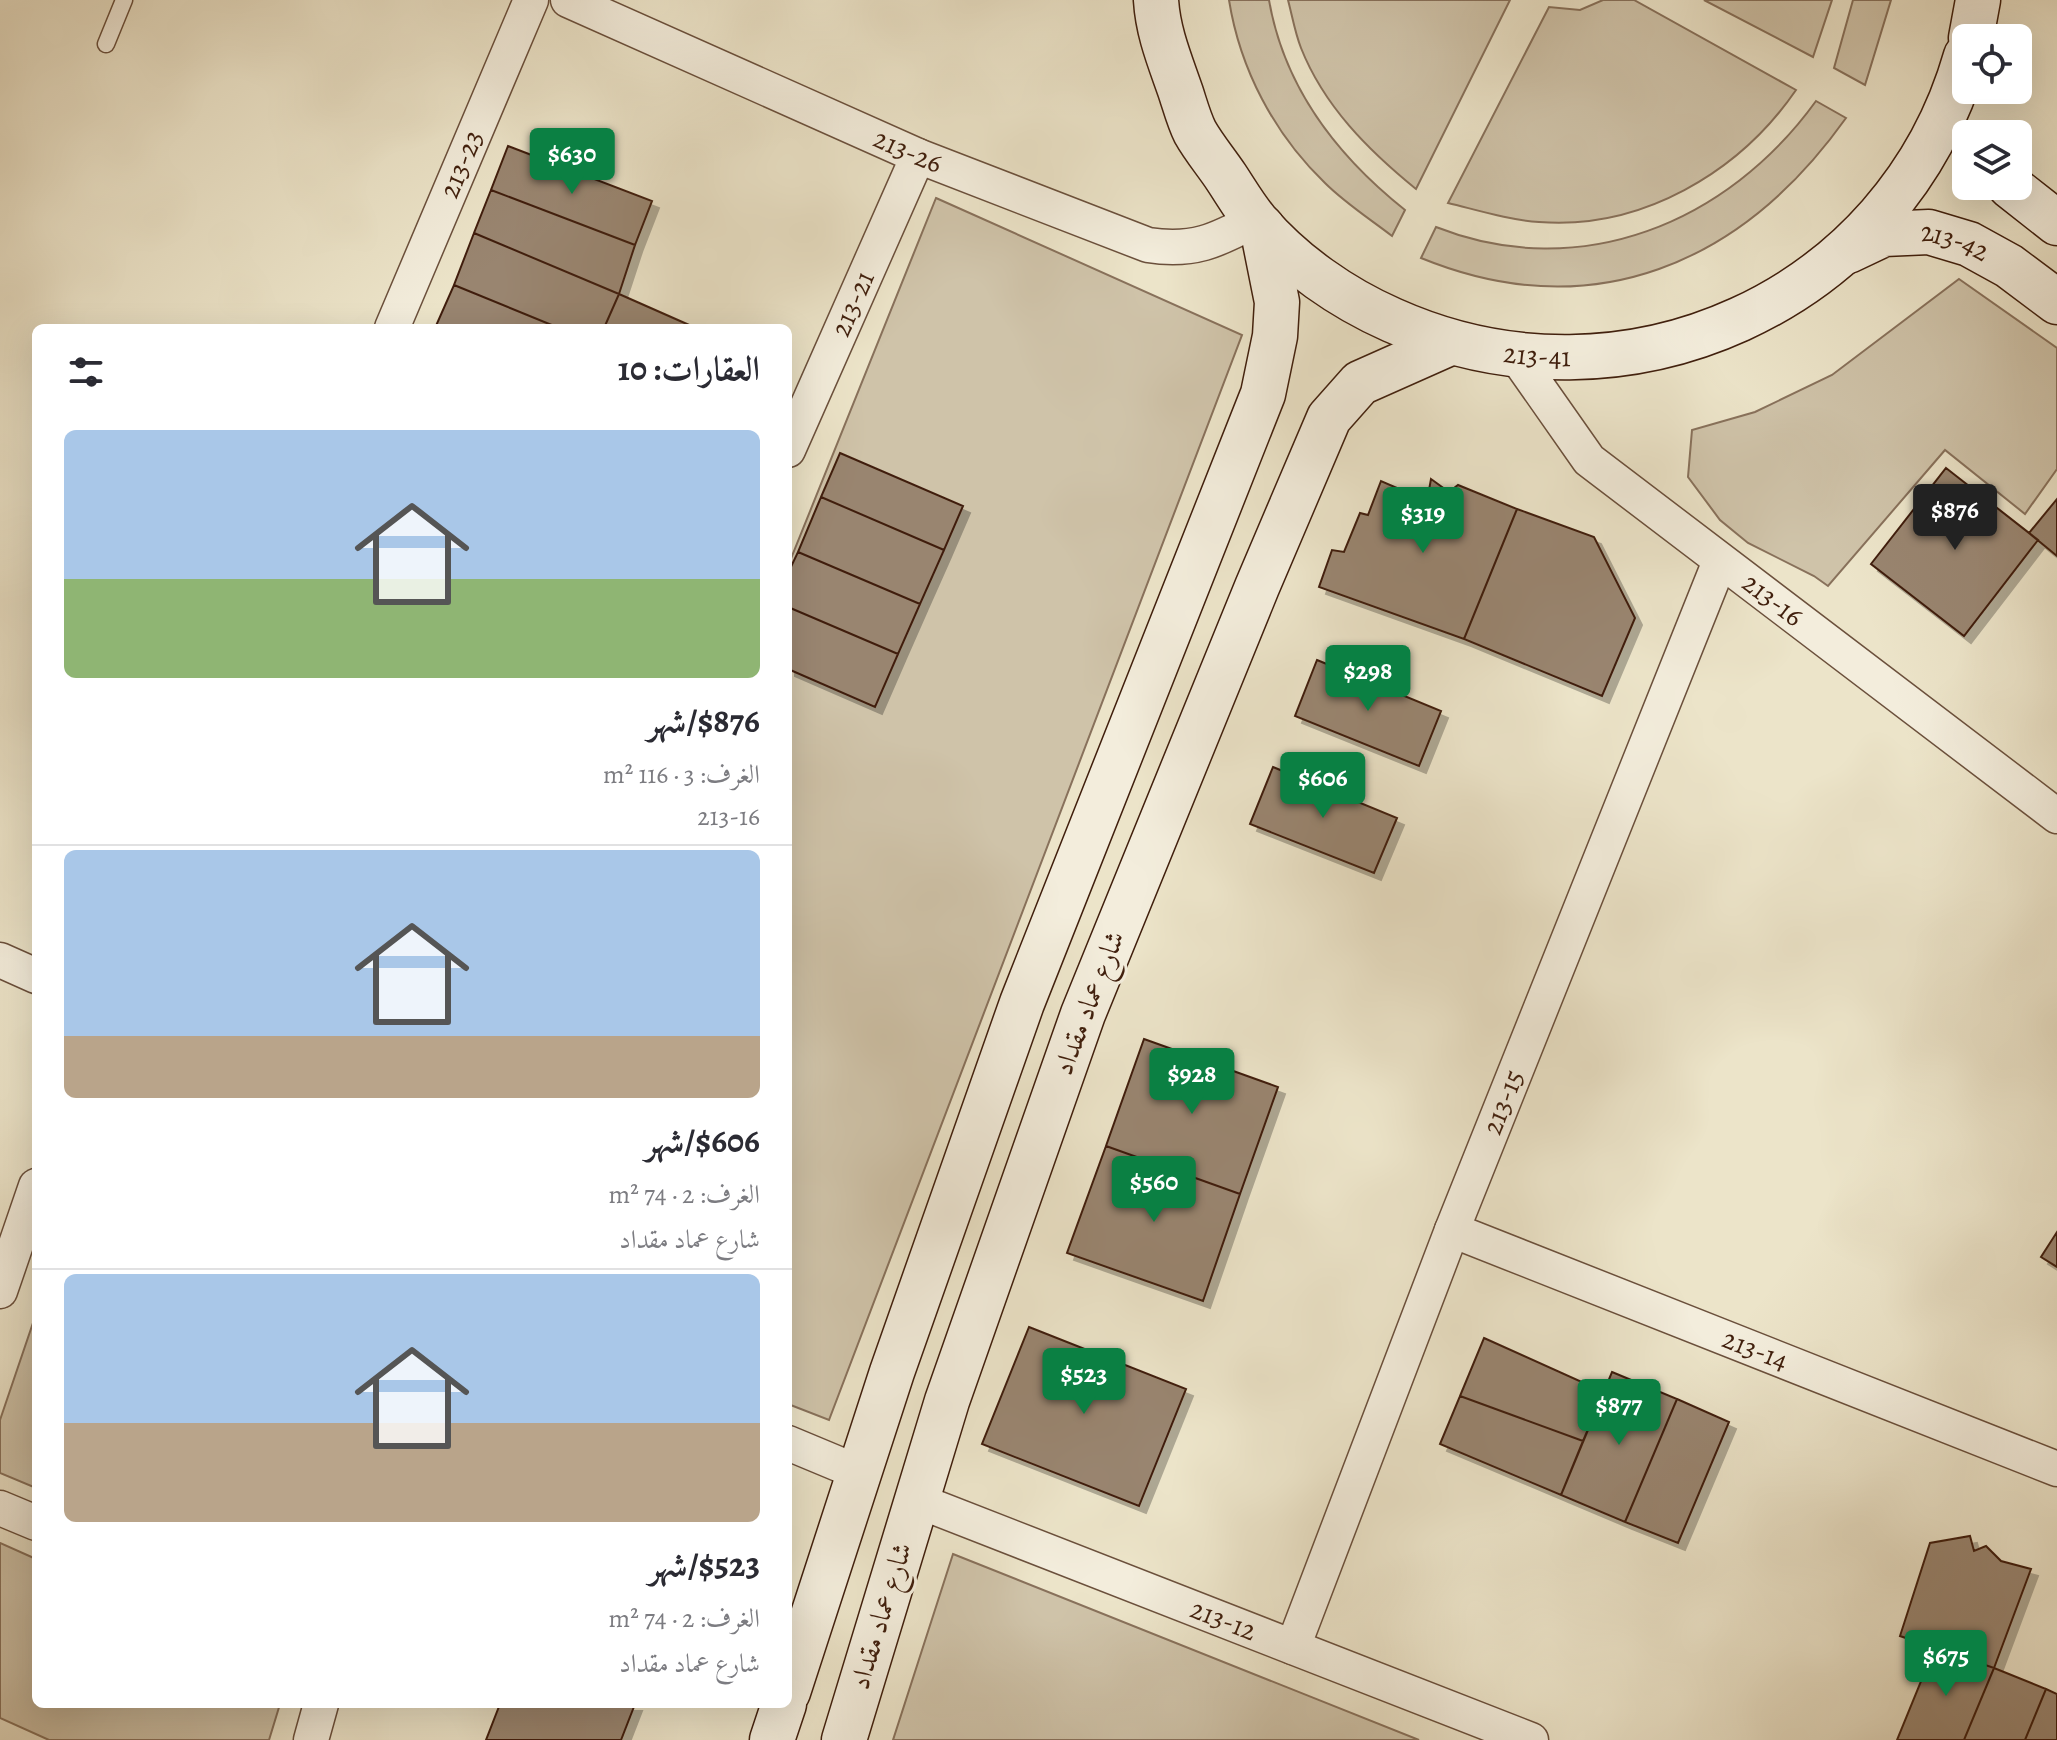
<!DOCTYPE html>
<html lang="ar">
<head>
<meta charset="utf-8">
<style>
	:root { --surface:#fff; --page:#f7f7f7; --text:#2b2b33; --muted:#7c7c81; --line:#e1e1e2; --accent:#0b8043 }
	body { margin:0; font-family:Alegreya,Amiri,serif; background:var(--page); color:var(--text); direction:rtl; height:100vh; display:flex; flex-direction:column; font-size:30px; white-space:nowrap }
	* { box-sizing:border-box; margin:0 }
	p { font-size:26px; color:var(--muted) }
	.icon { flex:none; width:44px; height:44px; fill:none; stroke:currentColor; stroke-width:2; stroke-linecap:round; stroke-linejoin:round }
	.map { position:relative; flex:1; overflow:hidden; direction:ltr }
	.details { position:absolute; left:32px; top:324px; width:760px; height:1384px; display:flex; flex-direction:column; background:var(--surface); border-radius:12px; box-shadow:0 8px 32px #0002; direction:rtl }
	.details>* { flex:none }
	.buttons { position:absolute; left:1952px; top:24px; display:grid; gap:16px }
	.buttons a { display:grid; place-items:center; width:80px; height:80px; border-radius:12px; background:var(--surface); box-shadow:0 8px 32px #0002; font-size:40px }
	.price { position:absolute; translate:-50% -68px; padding:0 18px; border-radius:8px; background:var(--accent); color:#fff; font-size:26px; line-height:52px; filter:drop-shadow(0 2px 4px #0008) }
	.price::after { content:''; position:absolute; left:50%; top:48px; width:24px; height:18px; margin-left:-12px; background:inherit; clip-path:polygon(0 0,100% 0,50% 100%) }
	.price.selected { background:#222; color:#fff }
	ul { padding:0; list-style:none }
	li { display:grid; align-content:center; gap:16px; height:424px; padding:0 32px }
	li+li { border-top:2px solid var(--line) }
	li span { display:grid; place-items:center; height:248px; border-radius:12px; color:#555 }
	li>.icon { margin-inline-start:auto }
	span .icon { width:144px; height:144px; fill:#fffc; stroke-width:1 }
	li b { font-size:34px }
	h2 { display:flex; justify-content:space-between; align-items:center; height:96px; padding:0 32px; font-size:34px }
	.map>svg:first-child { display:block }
	.green { fill:#cfc3a9; stroke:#88715b; stroke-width:2 }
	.building { fill:#99856f; stroke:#401f0d; stroke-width:2; filter:url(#shadow) }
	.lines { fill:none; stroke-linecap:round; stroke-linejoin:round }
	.lane-casing { stroke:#6b503c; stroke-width:19 }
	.street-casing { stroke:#6b503c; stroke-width:37 }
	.secondary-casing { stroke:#401f0d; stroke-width:47 }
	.lane { stroke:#f3eddc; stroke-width:16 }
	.street { stroke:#f3eddc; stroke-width:34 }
	.secondary { stroke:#f3eddc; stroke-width:44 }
	.labels { text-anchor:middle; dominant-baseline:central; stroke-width:6; stroke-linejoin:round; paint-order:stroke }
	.street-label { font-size:28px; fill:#401f0d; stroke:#f3eddc }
</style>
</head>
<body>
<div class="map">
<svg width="2057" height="1740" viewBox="0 0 2057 1740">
	<defs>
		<filter id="shadow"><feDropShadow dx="7" dy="7" stdDeviation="0" flood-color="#0004"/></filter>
	</defs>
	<rect width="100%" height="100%" fill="#ece4c9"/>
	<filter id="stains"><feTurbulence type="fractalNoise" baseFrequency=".0025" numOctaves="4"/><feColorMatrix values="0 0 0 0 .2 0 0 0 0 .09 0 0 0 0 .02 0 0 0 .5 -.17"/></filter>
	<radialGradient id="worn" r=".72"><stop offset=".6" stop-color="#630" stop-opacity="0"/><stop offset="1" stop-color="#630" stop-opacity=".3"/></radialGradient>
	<path class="green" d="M1229,0H1269C1284,87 1337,156 1405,210L1392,236C1370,219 1345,203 1325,183C1274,134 1240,69 1229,0Z
		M1288,0H1510L1416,189C1368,150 1324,106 1301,48C1295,33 1292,15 1288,0Z
		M1603,0H1634L1796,90C1739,173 1641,230 1539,222C1509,220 1477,210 1448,203L1549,7L1580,10Z
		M1704,0H1832L1813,57Z
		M1853,0H1891L1865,85L1834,68Z
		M1816,101L1846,118C1742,264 1593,328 1421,258L1436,227C1580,284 1728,223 1816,101Z
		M936,198L1242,335L829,1420L788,1404V566Z
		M1959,279L2057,348V469L2025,514L1945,450L1828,586L1814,576L1748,543L1720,520L1688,477L1692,430L1755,412L1832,375Z
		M36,1314V1488L0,1473V1420Z
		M0,1543L36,1559V1704H280L269,1740H49L0,1718Z
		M953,1554L1419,1740H893Z"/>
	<path class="building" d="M508,146L652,201L635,245L491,190Z
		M491,190L635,245L619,294L474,233Z
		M474,233L619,294L604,328H559L454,285Z
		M454,285L559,328H435Z
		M619,294L696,328H604Z
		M840,453L963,506L944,550L821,497Z
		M1946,468L2038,540L1964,636L1871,564Z
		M1431,479L1449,492L1458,485L1517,509L1464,639L1319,587L1332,550L1344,552L1360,513L1368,515L1381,481L1427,501Z
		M821,497L944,550L920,604L798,552Z
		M2057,499V556L2029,533Z
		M1517,509L1594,537L1635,618L1602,696L1464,639Z
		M798,552L920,604L898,654L788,607V573Z
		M788,607L898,654L875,707L788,669Z
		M1317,660L1441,711L1419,766L1295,716Z
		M1273,767L1397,818L1374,873L1250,824Z
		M1144,1039L1278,1087L1240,1194L1106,1146Z
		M1106,1146L1240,1194L1203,1301L1067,1253Z
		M2057,1232V1267L2041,1257Z
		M1029,1327L1186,1389L1139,1506L982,1444Z
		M1484,1338L1604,1392L1583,1441L1460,1396Z
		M1612,1372L1677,1399L1625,1522L1561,1495Z
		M1460,1396L1583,1441L1561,1495L1440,1444Z
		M1677,1399L1729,1422L1678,1543L1625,1522Z
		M1970,1536L1974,1551L1986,1546L2001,1561L2031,1569L1994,1668L1900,1636L1930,1543Z
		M1935,1647L1994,1668L1964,1740H1897Z
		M1994,1668L2046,1689L2025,1740H1964Z
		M2046,1689L2057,1694V1740H2025Z
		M500,1704H635L621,1740H486Z"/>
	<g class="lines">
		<g class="lane-casing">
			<path id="lane" d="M106,44L124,0"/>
		</g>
		<g class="street-casing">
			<g id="street">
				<path id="s1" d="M568,0L918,156L1148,245C1193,252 1216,241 1255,220"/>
				<path id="s2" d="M392,328L531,0"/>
				<path id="s3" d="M1516,356L1589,460L2057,816"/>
				<path id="s4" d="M788,450L918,156"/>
				<path d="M0,960L36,976"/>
				<path id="s5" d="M1452,1230L2057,1469"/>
				<path d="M0,1291L36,1186"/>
				<path d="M788,1443L860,1473"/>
				<path id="s6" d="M916,1500L1531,1740"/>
				<path d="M0,1508L36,1523"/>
				<path id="s7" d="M1293,1647L1452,1230L1720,561"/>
				<path d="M311,1740L321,1704"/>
			</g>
		</g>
		<g class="secondary-casing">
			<g id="secondary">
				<path id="s8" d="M1156,0C1158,33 1170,61 1181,93C1185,105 1189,120 1195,132C1204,148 1216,162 1226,177C1236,192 1245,208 1257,222C1293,264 1342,298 1392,320C1624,424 1896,302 1966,56"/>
				<path d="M1971,38L1978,0"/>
				<path d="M2010,186L2057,223"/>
				<path id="s9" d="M1848,251L1884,234L1929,232L1969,244L2009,266L2057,302"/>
				<path d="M788,1692L892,1372L1022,1003L1263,394L1275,336L1277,302L1262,227"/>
				<path d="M772,1740L784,1704"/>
				<path d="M844,1740L947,1401L1083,1014L1257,587L1329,418L1360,383L1450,343"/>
			</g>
		</g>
		<use href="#lane" class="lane"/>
		<use href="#street" class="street"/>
		<use href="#secondary" class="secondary"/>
	</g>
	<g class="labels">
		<g class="street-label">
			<text stroke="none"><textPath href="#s1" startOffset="372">213-26</textPath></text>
			<text stroke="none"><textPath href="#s2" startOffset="178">213-23</textPath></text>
			<text stroke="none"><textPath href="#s9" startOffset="112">213-42</textPath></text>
			<text stroke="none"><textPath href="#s4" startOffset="160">213-21</textPath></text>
			<text stroke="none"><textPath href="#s8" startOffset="566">213-41</textPath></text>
			<text stroke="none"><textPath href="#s3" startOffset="358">213-16</textPath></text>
			<text transform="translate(1089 1003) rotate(-69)">شارع عماد مقداد</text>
			<text stroke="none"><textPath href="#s7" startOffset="584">213-15</textPath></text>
			<text stroke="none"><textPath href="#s5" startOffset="326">213-14</textPath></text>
			<text transform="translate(881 1616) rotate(-73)">شارع عماد مقداد</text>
			<text stroke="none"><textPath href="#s6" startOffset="330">213-12</textPath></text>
		</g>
	</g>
	<rect width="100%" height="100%" filter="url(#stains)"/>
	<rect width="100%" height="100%" fill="url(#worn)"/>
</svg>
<div class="buttons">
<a><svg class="icon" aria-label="locate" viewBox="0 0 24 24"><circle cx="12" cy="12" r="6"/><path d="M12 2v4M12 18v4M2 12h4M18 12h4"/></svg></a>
<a><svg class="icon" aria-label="layers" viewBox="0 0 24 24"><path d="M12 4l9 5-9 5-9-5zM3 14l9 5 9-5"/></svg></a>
</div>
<b class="price" style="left:572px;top:196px">$630</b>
<b class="price selected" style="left:1955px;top:552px">$876</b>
<b class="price" style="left:1423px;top:555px">$319</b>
<b class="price" style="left:1368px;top:713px">$298</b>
<b class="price" style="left:1323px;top:820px">$606</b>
<b class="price" style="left:1192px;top:1116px">$928</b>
<b class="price" style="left:1154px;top:1224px">$560</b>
<b class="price" style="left:1084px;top:1416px">$523</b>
<b class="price" style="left:1619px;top:1447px">$877</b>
<b class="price" style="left:1946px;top:1698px">$675</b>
<section class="details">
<h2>العقارات: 10<svg class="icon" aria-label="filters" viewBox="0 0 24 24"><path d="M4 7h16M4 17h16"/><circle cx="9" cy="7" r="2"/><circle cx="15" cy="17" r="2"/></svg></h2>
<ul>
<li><span style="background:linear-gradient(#a9c7e8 60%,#8fb573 0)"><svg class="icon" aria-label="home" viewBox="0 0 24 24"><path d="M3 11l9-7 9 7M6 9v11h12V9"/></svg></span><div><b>$876/شهر</b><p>الغرف: 3 · 116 m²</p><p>213-16</p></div></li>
<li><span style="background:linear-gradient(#a9c7e8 75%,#b9a48a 0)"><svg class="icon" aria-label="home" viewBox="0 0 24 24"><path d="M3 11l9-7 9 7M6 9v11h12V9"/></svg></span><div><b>$606/شهر</b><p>الغرف: 2 · 74 m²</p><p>شارع عماد مقداد</p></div></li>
<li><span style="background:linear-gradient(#a9c7e8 60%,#b9a48a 0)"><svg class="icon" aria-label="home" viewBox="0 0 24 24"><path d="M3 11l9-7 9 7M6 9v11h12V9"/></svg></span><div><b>$523/شهر</b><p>الغرف: 2 · 74 m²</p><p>شارع عماد مقداد</p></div></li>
</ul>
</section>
</div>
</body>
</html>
